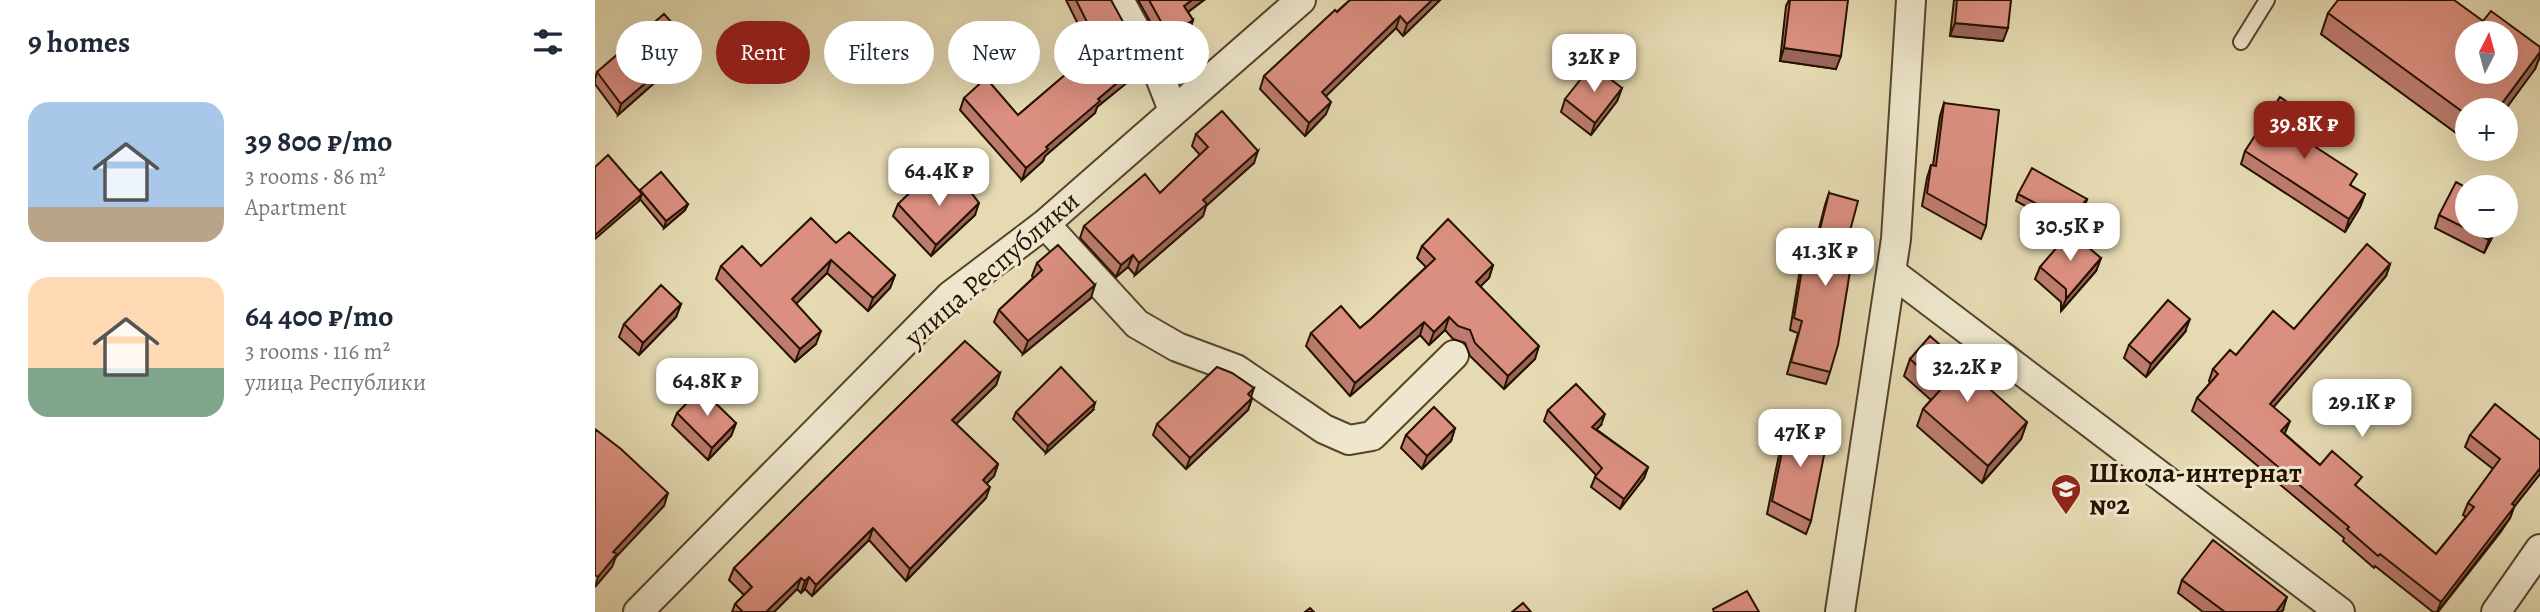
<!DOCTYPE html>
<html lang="en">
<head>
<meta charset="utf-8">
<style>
	:root { --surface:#fff; --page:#f2f2f3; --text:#1f2937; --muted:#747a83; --accent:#8f2418 }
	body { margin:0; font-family:Alegreya,serif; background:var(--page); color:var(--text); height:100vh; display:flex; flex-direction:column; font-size:26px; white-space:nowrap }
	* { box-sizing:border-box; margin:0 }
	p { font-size:23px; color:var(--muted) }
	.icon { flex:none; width:38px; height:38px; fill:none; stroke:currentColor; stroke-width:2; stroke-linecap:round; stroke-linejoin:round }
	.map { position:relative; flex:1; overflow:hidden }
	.side { display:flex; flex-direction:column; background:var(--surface); width:595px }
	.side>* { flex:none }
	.top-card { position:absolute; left:21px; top:21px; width:665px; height:63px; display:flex; gap:14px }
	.needle { width:46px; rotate:6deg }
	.fabs { position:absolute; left:1860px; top:21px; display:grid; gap:14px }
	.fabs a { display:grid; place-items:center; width:63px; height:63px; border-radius:50%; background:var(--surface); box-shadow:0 7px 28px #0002; font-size:35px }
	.price { position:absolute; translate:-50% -60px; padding:0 16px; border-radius:14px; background:#fff; color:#222; font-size:23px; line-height:46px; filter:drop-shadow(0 2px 4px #0008) }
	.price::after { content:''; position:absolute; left:50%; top:42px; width:21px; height:16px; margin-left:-10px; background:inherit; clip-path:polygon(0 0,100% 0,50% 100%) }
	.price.current { background:var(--accent); color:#fff }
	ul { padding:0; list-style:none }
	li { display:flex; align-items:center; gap:21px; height:175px; padding:0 28px }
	li span { display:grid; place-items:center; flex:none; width:196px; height:140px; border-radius:21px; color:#555 }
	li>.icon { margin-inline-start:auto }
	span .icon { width:84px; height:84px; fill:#fffc; stroke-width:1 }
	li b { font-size:30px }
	h2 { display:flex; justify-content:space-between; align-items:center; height:84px; padding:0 28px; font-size:30px }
	.pill { padding:0 24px; border-radius:32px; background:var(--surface); box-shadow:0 7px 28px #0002; font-size:24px; line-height:63px }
	.pill.current { background:var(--accent); color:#fff }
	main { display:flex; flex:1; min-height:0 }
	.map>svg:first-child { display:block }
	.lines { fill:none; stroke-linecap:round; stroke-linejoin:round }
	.service-casing { stroke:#55432c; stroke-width:18 }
	.minor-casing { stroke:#55432c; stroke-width:32 }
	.service { stroke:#eee7cd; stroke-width:14 }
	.minor { stroke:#eee7cd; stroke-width:28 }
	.wall { fill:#bc7b6e; stroke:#251100; stroke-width:2 }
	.shaded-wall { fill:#99645a; stroke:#251100; stroke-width:2 }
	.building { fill:#db8f80; stroke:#251100; stroke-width:2; fill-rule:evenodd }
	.labels { text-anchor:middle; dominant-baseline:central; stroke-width:6; stroke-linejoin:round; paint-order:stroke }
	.street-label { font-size:28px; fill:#251100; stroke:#eee7cd }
	.poi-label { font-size:28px; font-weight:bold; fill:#251100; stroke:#eee7cd; text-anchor:start }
</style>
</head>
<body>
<main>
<section class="side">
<h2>9 homes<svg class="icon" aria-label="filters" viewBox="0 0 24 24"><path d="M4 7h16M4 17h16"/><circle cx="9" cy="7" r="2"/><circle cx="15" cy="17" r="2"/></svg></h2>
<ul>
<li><span style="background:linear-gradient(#a9c7e8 75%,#b9a48a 0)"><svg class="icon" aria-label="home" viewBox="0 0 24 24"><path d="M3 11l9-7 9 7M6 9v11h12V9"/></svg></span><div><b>39 800 ₽/mo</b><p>3 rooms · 86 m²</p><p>Apartment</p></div></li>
<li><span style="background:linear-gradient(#ffd9b3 65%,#7fa58c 0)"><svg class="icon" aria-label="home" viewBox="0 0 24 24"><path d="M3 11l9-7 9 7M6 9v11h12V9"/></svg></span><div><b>64 400 ₽/mo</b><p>3 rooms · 116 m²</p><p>улица Республики</p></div></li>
</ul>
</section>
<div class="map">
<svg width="1945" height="612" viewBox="0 0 1945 612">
	<rect width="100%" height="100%" fill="#e5dab2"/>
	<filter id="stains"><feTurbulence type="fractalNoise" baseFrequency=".00286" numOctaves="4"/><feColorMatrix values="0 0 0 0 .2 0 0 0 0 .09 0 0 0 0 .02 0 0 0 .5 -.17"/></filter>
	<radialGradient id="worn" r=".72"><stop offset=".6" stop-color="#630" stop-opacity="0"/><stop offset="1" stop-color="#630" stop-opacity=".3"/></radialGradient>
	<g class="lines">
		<g class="service-casing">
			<path id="service" d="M1646,42L1672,0"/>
		</g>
		<g class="minor-casing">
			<path id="minor" d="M524,0L561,67L578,110
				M450,224L542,324L582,347L641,369L729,429L754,440L777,436L859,355
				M1296,272L1745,612
				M43,612L355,296L450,224L706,0
				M1245,612L1301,239L1316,0
				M1901,612L1945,549"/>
		</g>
		<use href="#service" class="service"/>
		<use href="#minor" class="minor"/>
	</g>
	<path class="wall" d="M471,0H516L545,72L502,107L500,113L450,156L448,161L427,180L365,110L369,98L423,115L490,58L487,55L492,42Z
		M543,0H609L593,12L598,20L594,32L570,48Z
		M755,0H845L808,36L801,28L730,96L731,114L710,136L665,89L669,76Z
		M1194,0H1249L1241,69L1185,61L1191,6Z
		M1359,0H1416L1408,41L1355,36Z
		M1733,13L1888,21L1945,47V56L1940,69L1872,110V141L1726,34Z
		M92,54L23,115L0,84V79L2,72Z
		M1027,88L1022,101L996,135L966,112L970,99Z
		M1349,103L1391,226L1386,239L1327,206L1332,178L1336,165H1338L1345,116Z
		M1708,113L1704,125L1699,133L1757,186L1770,194L1765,207L1750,232L1646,164L1650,151Z
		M601,134L659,163L611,206L608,216L540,275L533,267L521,277L485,238L489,226L565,193L605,155L597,146Z
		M45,190L93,204L90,210L69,228L45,199L44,201Z
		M1234,193L1248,257L1235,372L1231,384L1192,374L1203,333L1195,330L1206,263L1210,251L1218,252L1230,205Z
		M339,194L380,215L336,256L298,216L303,204Z
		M1423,194L1492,199L1490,205L1471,228L1421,201Z
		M1844,215L1872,226H1903L1889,253L1840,228Z
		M241,243L300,275L295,288L273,311L232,273L201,303L221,344L200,362L121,279L126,266H166Z
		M827,246L898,265L894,278L885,286L940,359L909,389L875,356L870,343L858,339L850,330L834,345L825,335L755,396L711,346L716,333L765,328L776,319L831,267L822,258Z
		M1506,258L1501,271L1466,311V302L1440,279L1445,267Z
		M442,263L496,298L428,354L399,322L404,310L438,278L437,276Z
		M1795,264L1791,276L1678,407L1690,433V434L1725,465L1763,488L1841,554L1871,517L1868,515L1873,503L1898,469L1870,447L1875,435L1945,440V474L1919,507L1915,518L1905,533L1843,612H1838L1780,566L1779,568L1748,541L1749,538L1597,411L1602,398L1615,383L1614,381L1618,369L1641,355L1699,329Z
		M86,304L81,317L44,355L24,337L29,324Z
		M1590,332L1551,377L1529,358L1534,345Z
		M1315,359L1432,422L1426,439L1387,483L1322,426L1328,409L1336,400L1309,376Z
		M405,373L401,385L361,424L403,464L399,476L392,483L391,498L311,581L274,540L217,596L210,589L206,593L202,589L179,612H137L140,604L149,595L134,580L139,568Z
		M659,388L656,397L657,398L653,410L591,469L558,435L562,424Z
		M498,410L451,453L418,419L421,412Z
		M953,410L1006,425L1001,429L1053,467L1049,478L1025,509L996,487L1001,475L949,421Z
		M82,413L141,423L136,436L113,460L77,425Z
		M1193,422L1216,521L1211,534L1172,514L1188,435Z
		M860,428L856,441L827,469L806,448L811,435Z
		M1587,580L1688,610L1686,612H1608L1583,593Z"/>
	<path class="shaded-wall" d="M597,0H609L585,18L589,6Z
		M837,0H845L808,36L812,24Z
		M805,16L801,28L722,105L727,92Z
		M598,20L594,32L570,48L574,36Z
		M1360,23L1413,28L1408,41L1355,36Z
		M96,44L92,54L23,115L26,104Z
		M1189,48L1246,56L1241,69L1185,61Z
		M1945,52V56L1940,69L1910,110H1902Z
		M549,60L545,72L502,107L500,113L450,156L448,161L427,180L431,168L451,147L503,99Z
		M1027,88L1022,101L996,135L1000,123Z
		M736,102L731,114L710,136L714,123Z
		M1708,113L1704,125L1691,144L1696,131Z
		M663,151L659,163L611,206L608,216L540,275L544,263L608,200Z
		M47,194L44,201L0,239V235Z
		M1770,194L1765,207L1750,232L1754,219Z
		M1492,199L1490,205L1471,228L1474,221Z
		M384,203L380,215L336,256L341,245Z
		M93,204L90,210L69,228L71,221Z
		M1901,226H1903L1889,253L1894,240Z
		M538,255L533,267L521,277L526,265Z
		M1506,258L1501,271L1466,311L1471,299Z
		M236,260L232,273L193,312L197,299Z
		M1795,264L1791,276L1671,416L1675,404Z
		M898,265L894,278L877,295L881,282Z
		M300,275L295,288L273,311L278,298Z
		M500,285L496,298L428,354L433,341Z
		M86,304L81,317L44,355L48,343Z
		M854,317L850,330L834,345L839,332Z
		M1595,319L1590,332L1551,377L1556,364Z
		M829,322L825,335L755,396L760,383Z
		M226,331L221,344L200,362L205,349Z
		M944,346L940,359L909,389L913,376Z
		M405,373L401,385L353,432L357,420Z
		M657,398L653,410L591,469L595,458Z
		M500,403L498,410L451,453L453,446Z
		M1010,414L1006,425L994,437L997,427Z
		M1695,421L1690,433L1682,443L1686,431Z
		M1432,422L1426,439L1387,483L1393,466Z
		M141,423L136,436L113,460L117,448Z
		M860,428L856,441L827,469L832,456Z
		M403,464L399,476L384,491L388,480Z
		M1053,467L1049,478L1025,509L1029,499Z
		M1945,468V474L1919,507L1915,518L1842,612L1846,602L1917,504Z
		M395,487L391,498L311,581L315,569Z
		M73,493L69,506L21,557L17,567L0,587L3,577L18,552Z
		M278,528L274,540L217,596L221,585Z
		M214,577L210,589L206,593L210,581Z
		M206,578L202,589L179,612H171Z
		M1692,597L1688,610L1686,612H1681Z"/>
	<path class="building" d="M481,0H516L549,60L503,99L505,101L451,147L453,149L431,168L369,98L391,78L423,115L498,51L491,43L499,36Z
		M554,0H597L589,6L598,20L574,36Z
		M755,0H837L812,24L805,16L727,92L736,102L714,123L669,76L740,10L742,12Z
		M1195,0H1253L1246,56L1189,48Z
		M1362,0H1416L1413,28L1360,23Z
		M1743,0H1859L1888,21L1896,11L1945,47V52L1902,110H1872V115L1733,13ZM1872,33H1911V72H1872Z
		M69,14L96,44L26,104L2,72Z
		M997,65L1027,88L1000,123L970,99Z
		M1685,97L1708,113L1696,131L1762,174L1755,185L1770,194L1754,219L1650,151Z
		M1349,103L1404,110L1391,226L1332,193L1336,165L1341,166Z
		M627,111L663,151L608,200L612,204L544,263L538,255L526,265L489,226L550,174L565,193L613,147L601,134Z
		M13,155L47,194L0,235V167Z
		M1437,168L1492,199L1474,221L1423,194Z
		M66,172L93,204L71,221L45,190Z
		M363,175L384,203L341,245L303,204L327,181L339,194Z
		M1861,182L1872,188V226H1901L1894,240L1844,215Z
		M1234,193L1263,201L1248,257L1257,259L1243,345L1235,372L1196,362L1207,321L1199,318L1210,251L1219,253Z
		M216,218L241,243L254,232L300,275L278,298L236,260L197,299L226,331L205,349L126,266L147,246L166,266Z
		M853,219L898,265L881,282L944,346L913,376L880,343L875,330L863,326L854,317L839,332L829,322L760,383L716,333L746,306L765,328L776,319L840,259L827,246Z
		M1475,232L1506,258L1471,299V289L1445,267Z
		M1772,244L1795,264L1675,404L1695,421L1686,431L1725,465L1737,451L1767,477L1760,485L1841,554L1879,507L1873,503L1905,459L1875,435L1900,404L1945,440V468L1917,504L1920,506L1909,520L1846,602L1785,554L1783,556L1752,529L1754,527L1602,398L1623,374L1618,369L1635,350L1641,355L1678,311L1699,329Z
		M463,245L500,285L433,341L404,310L447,270L442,263Z
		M66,285L86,304L48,343L29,324Z
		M1573,300L1595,319L1556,364L1534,345Z
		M1335,336L1432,422L1393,466L1328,409L1347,388L1315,359Z
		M370,341L405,373L357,420L403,464L388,480L395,487L315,569L278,528L221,585L214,577L210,581L206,578L171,612H148L140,604L157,587L139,568Z
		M466,367L500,403L453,446L421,412Z
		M622,367L637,373L659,388L653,394L657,398L595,458L562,424Z
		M981,384L1010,414L997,427L1053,467L1029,499L1000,477L1007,468L953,410Z
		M106,389L141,423L117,448L82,413Z
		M839,407L860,428L832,456L811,435Z
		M1193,422L1234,430L1216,521L1177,501Z
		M0,429L26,449L73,493L18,552L22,554L3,577L0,575Z
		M1618,540L1692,597L1681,612H1630L1587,580Z
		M1152,591L1164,612H1119L1118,609Z
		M928,603L936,612H917Z
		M715,608L719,612H710Z"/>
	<defs>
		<g id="school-pin" transform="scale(1.575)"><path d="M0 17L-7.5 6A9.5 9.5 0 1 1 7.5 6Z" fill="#8f2418" stroke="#eee7cd"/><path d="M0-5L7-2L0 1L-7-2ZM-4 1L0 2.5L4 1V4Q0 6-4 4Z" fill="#fff"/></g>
	</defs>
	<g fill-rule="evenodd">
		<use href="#school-pin" x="1471" y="489"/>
	</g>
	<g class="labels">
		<g class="street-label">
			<text transform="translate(397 269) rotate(-41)">улица Республики</text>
		</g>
		<g class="poi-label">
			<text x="1494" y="473">Школа-интернат<tspan x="1494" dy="32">№2</tspan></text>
		</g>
	</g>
	<rect width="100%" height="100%" filter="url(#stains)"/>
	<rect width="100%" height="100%" fill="url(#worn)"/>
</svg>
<div class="fabs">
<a><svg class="needle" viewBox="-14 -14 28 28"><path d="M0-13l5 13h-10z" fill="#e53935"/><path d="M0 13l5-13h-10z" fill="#747a83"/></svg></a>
<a>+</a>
<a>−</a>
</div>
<b class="price" style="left:999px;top:94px">32K ₽</b>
<b class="price current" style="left:1709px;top:161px">39.8K ₽</b>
<b class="price" style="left:344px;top:208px">64.4K ₽</b>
<b class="price" style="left:1475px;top:263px">30.5K ₽</b>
<b class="price" style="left:1230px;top:288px">41.3K ₽</b>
<b class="price" style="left:1372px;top:404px">32.2K ₽</b>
<b class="price" style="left:112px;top:418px">64.8K ₽</b>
<b class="price" style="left:1767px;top:439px">29.1K ₽</b>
<b class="price" style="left:1205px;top:469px">47K ₽</b>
<div class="top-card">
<a class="pill">Buy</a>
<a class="pill current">Rent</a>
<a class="pill">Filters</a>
<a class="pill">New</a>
<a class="pill">Apartment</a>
</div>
</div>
</main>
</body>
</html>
